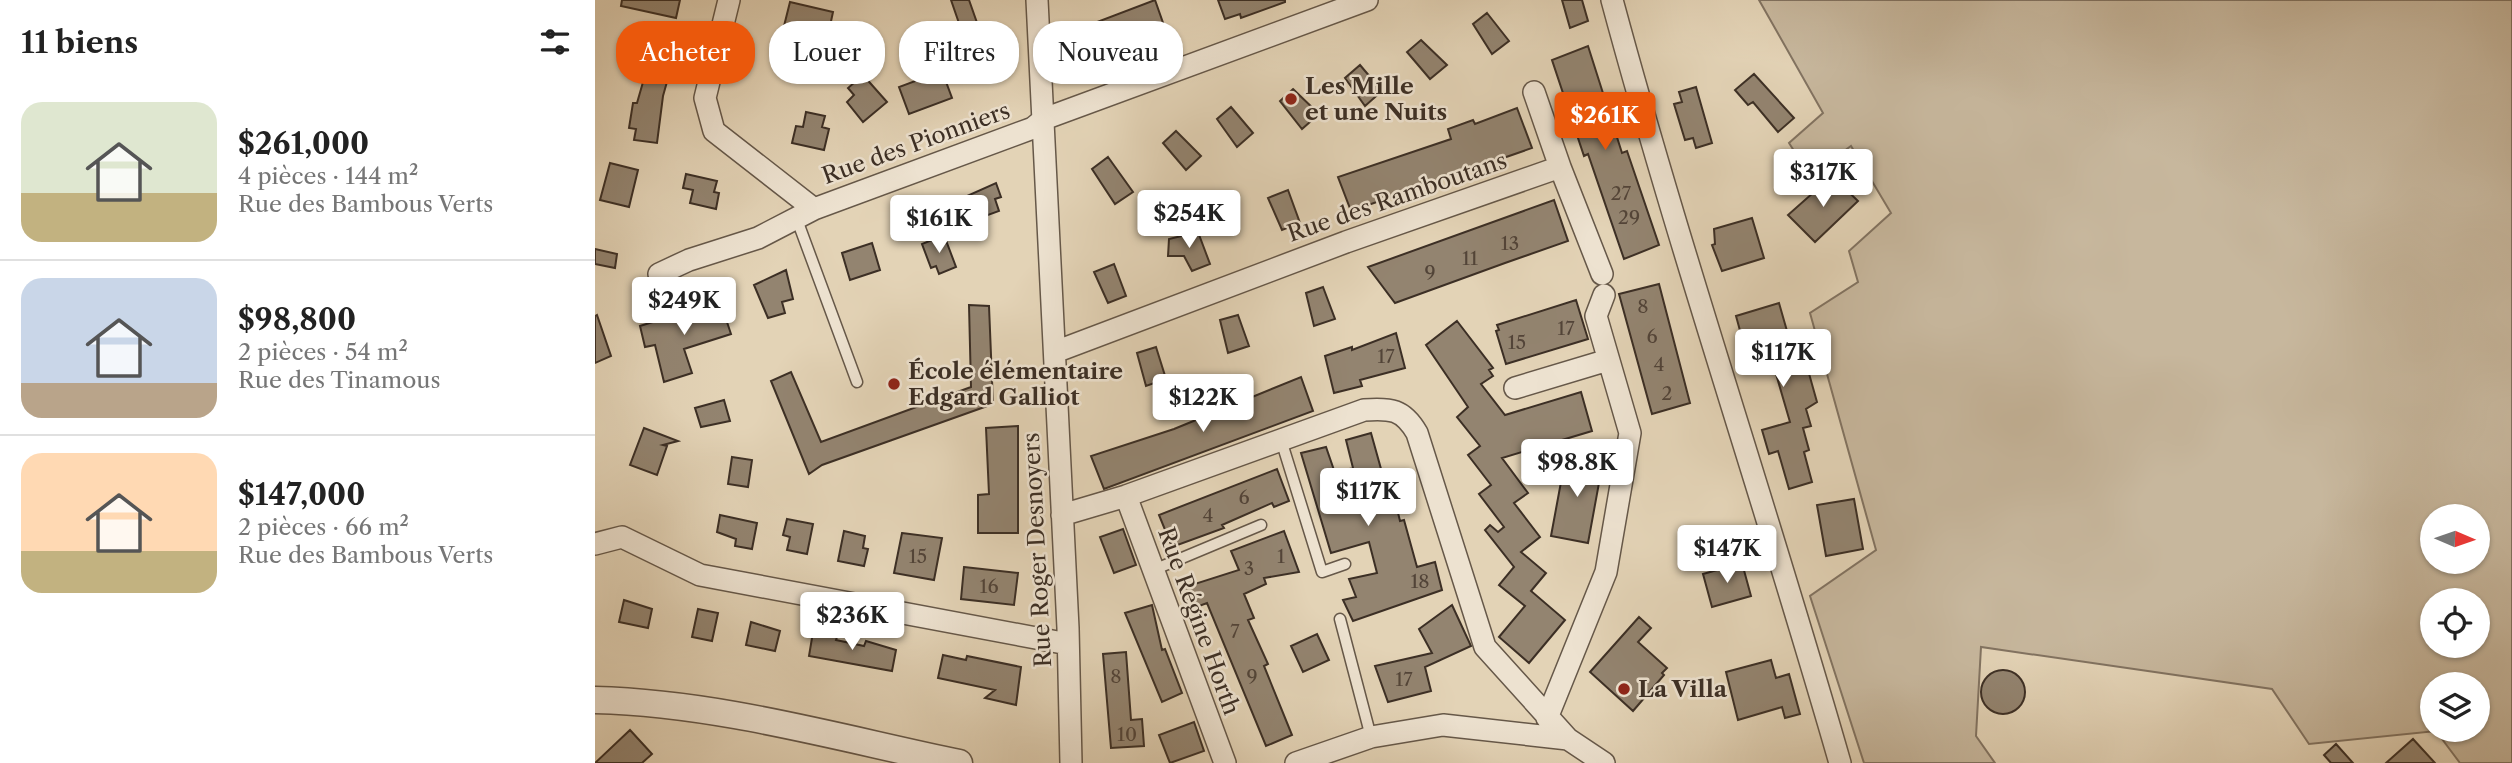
<!DOCTYPE html>
<html lang="fr">
<head>
<meta charset="utf-8">
<style>
	:root { --surface:#fff; --page:#f6f6f6; --text:#222; --muted:#767676; --line:#e0e0e0; --accent:#ea580c }
	body { margin:0; font-family:"Libre Caslon Text",serif; background:var(--page); color:var(--text); height:100vh; display:flex; flex-direction:column; font-size:26px; white-space:nowrap }
	* { box-sizing:border-box; margin:0 }
	p { font-size:23px; color:var(--muted) }
	.icon { flex:none; width:38px; height:38px; fill:none; stroke:currentColor; stroke-width:2; stroke-linecap:round; stroke-linejoin:round }
	.map { position:relative; flex:1; overflow:hidden }
	.drawer { display:flex; flex-direction:column; background:var(--surface); width:595px }
	.drawer>* { flex:none }
	.top-card { position:absolute; left:21px; top:21px; width:665px; height:63px; display:flex; gap:14px }
	.needle { width:46px; rotate:92deg }
	.buttons { position:absolute; left:1825px; top:504px; display:grid; gap:14px }
	.buttons a { display:grid; place-items:center; width:70px; height:70px; border-radius:50%; background:var(--surface); box-shadow:0 2px 5px #0004; font-size:35px }
	.price { position:absolute; translate:-50% -60px; padding:0 16px; border-radius:7px; background:#fff; color:#222; font-size:23px; line-height:46px; filter:drop-shadow(0 2px 4px #0008) }
	.price::after { content:''; position:absolute; left:50%; top:42px; width:21px; height:16px; margin-left:-10px; background:inherit; clip-path:polygon(0 0,100% 0,50% 100%) }
	.price.current { background:var(--accent); color:#fff }
	ul { padding:0; list-style:none }
	li { display:flex; align-items:center; gap:21px; height:175px; padding:0 21px }
	li+li { border-top:2px solid var(--line) }
	li span { display:grid; place-items:center; flex:none; width:196px; height:140px; border-radius:21px; color:#555 }
	li>.icon { margin-inline-start:auto }
	span .icon { width:84px; height:84px; fill:#fffc; stroke-width:1 }
	li b { font-size:30px }
	h2 { display:flex; justify-content:space-between; align-items:center; height:84px; padding:0 21px; font-size:30px }
	.tag { padding:0 24px; border-radius:28px; background:var(--surface); box-shadow:0 2px 5px #0004; font-size:24px; line-height:63px }
	.tag.current { background:var(--accent); color:#fff }
	main { display:flex; flex:1; min-height:0 }
	.map>svg:first-child { display:block }
	.green { fill:#c7b79d; stroke:#827361; stroke-width:2; fill-rule:evenodd }
	.building { fill:#938470; stroke:#3c2f25; stroke-width:2 }
	.lines { fill:none; stroke-linecap:round; stroke-linejoin:round }
	.service-casing { stroke:#665849; stroke-width:13 }
	.minor-casing { stroke:#665849; stroke-width:24 }
	.tertiary-casing { stroke:#665849; stroke-width:29 }
	.service { stroke:#ede2d0; stroke-width:10 }
	.minor { stroke:#ede2d0; stroke-width:21 }
	.tertiary { stroke:#ede2d0; stroke-width:26 }
	.poi-dot { fill:#8f2418; stroke:#ede2d0; stroke-width:2.5 }
	.labels { text-anchor:middle; dominant-baseline:central; stroke-width:5; stroke-linejoin:round; paint-order:stroke }
	.number-label { font-size:19px; fill:#524438 }
	.poi-label { font-size:23px; font-weight:bold; fill:#3c2f25; stroke:#ede2d0; text-anchor:start }
	.street-label { font-size:23px; fill:#3c2f25; stroke:#ede2d0 }
</style>
</head>
<body>
<main>
<section class="drawer">
<h2>11 biens<svg class="icon" aria-label="filters" viewBox="0 0 24 24"><path d="M4 7h16M4 17h16"/><circle cx="9" cy="7" r="2"/><circle cx="15" cy="17" r="2"/></svg></h2>
<ul>
<li><span style="background:linear-gradient(#dfe7d0 65%,#c2b280 0)"><svg class="icon" aria-label="home" viewBox="0 0 24 24"><path d="M3 11l9-7 9 7M6 9v11h12V9"/></svg></span><div><b>$261,000</b><p>4 pièces · 144 m²</p><p>Rue des Bambous Verts</p></div></li>
<li><span style="background:linear-gradient(#c9d6e8 75%,#b9a48a 0)"><svg class="icon" aria-label="home" viewBox="0 0 24 24"><path d="M3 11l9-7 9 7M6 9v11h12V9"/></svg></span><div><b>$98,800</b><p>2 pièces · 54 m²</p><p>Rue des Tinamous</p></div></li>
<li><span style="background:linear-gradient(#ffd9b3 70%,#c2b280 0)"><svg class="icon" aria-label="home" viewBox="0 0 24 24"><path d="M3 11l9-7 9 7M6 9v11h12V9"/></svg></span><div><b>$147,000</b><p>2 pièces · 66 m²</p><p>Rue des Bambous Verts</p></div></li>
</ul>
</section>
<div class="map">
<svg width="1917" height="763" viewBox="0 0 1917 763">
	<rect width="100%" height="100%" fill="#e3d3b6"/>
	<filter id="stains"><feTurbulence type="fractalNoise" baseFrequency=".00286" numOctaves="4"/><feColorMatrix values="0 0 0 0 .2 0 0 0 0 .09 0 0 0 0 .02 0 0 0 .5 -.17"/></filter>
	<radialGradient id="worn" r=".72"><stop offset=".6" stop-color="#630" stop-opacity="0"/><stop offset="1" stop-color="#630" stop-opacity=".3"/></radialGradient>
	<path class="green" d="M1164,0H1917V763H1865L1841,731L1714,744L1677,689L1386,647L1381,736L1400,763H1269L1215,596L1281,550L1215,313L1263,282L1254,251L1296,213L1256,146L1215,176L1194,143L1228,113ZM1838,516H1883V562H1838ZM1838,600H1883V646H1838ZM1838,684H1883V730H1838Z"/>
	<path class="building" d="M27,0H85L81,18L26,6Z
		M356,0H374L387,37L382,39L389,60L364,69L352,33L366,29Z
		M560,0L573,37L487,70L473,33Z
		M623,0H690V2L646,18L645,14L630,19Z
		M967,0H987L993,21L975,28Z
		M195,2L238,12L232,40L188,30Z
		M892,13L914,41L897,54L878,24Z
		M826,40L852,65L835,79L812,52Z
		M993,46L1027,153L1032,151L1064,245L1029,259L993,154L989,156L957,60Z
		M57,51L79,57L68,96L62,143L39,140L41,129L34,128L38,103H42Z
		M765,65L787,91L770,106L750,78Z
		M347,71L357,98L314,114L304,87Z
		M1159,74L1199,118L1183,132L1158,102L1153,105L1140,90Z
		M268,75L292,102L268,122L252,102L259,95L253,88Z
		M1101,87L1117,143L1101,148L1098,138L1090,140L1079,104L1087,102L1084,92Z
		M698,89L724,114L707,129L685,101Z
		M636,107L658,133L642,147L622,119Z
		M922,108L937,148L756,211L743,177L856,139L853,129L878,120L880,124Z
		M211,112L230,116L227,127L234,129L229,150L197,143L201,126L208,127Z
		M581,131L606,156L591,170L568,143Z
		M513,157L538,192L520,204L497,169Z
		M15,163L43,170L34,207L5,200Z
		M91,174L122,181L119,192L124,193L121,209L95,203L98,190L88,188Z
		M1237,176L1263,201L1220,242L1193,215Z
		M401,183L406,197L400,199L404,211L371,223L363,200Z
		M693,190L705,223L687,230L673,198Z
		M959,200L973,241L910,263L800,303L773,267Z
		M1157,218L1169,258L1127,271L1117,245L1120,244L1119,229Z
		M603,232L615,264L597,271L589,256H573L574,239Z
		M349,235L361,267L344,274L341,266L336,268L327,244Z
		M277,243L285,270L255,280L247,253Z
		M0,249L22,254L20,268L0,264Z
		M519,264L531,296L513,303L499,272Z
		M191,270L198,299L187,302L190,313L173,318L159,285Z
		M1064,284L1095,403L1057,414L1024,294Z
		M728,287L740,319L719,326L711,293Z
		M981,300L993,339L911,364L901,331L904,330L902,325Z
		M125,301L136,334L89,349L97,373L69,382L60,345L50,347L45,326Z
		M1184,303L1200,359L1213,355L1217,369L1213,370L1222,402L1211,409L1216,426L1208,428L1214,450L1209,452L1217,482L1194,489L1183,451L1174,454L1167,430L1195,422L1174,350L1152,356L1141,316Z
		M374,305L394,306L398,404L227,465L214,474L176,381L196,372L226,442L376,387Z
		M2,315L16,356L0,363V316Z
		M643,315L654,346L633,353L625,320Z
		M862,321L898,368L894,370L898,376L886,384L910,415L986,392L997,431L907,458L933,493L919,503L945,537L926,552L951,573L936,591L970,620L934,663L904,637L930,606L904,585L919,567L890,530L895,525L903,532L909,527L884,494L896,485L873,455L885,446L862,417L873,407L831,345Z
		M801,333L810,368L765,380L767,386L739,393L730,356L757,347V350Z
		M561,347L571,379L551,386L542,353Z
		M706,377L718,411L509,489L496,456L579,429Z
		M129,400L135,421L106,427L100,408Z
		M423,426V533H383V495L394,494L391,428Z
		M49,428L83,441L68,445L72,446L62,475L35,465Z
		M776,433L788,476L794,475L805,521L809,520L822,567L840,562L847,590L758,621L748,600L761,597L754,579L782,573L774,542L736,553L706,453L731,447L740,473L758,468L751,440Z
		M971,455L1008,461L993,543L956,536Z
		M137,457L157,460L153,487L133,484Z
		M682,469L694,501L679,507L677,503L627,525L629,528L577,547L564,515Z
		M1259,499L1268,549L1231,556L1222,505Z
		M125,515L162,523L157,549L140,546L141,539L122,532Z
		M192,519L218,524L212,554L192,550L195,537L188,535Z
		M528,529L541,565L519,573L505,537Z
		M249,531L270,536L268,548L273,549L269,566L243,561Z
		M689,531L704,572L669,578L671,584L649,594L659,618L653,620L673,664L669,666L697,735L671,746L612,603L596,609L587,588L644,570L636,551Z
		M307,533L347,538L339,580L299,573Z
		M1147,563L1156,596L1117,607L1108,574Z
		M369,567L423,573L419,605L366,599Z
		M29,600L57,609L53,628L24,622Z
		M557,605L567,650L570,649L587,693L567,702L530,613Z
		M857,605L876,646L830,667L836,691L793,702L780,666L837,653L824,629Z
		M103,609L123,613L117,641L97,637Z
		M1044,617L1056,628L1043,642L1072,668L1067,673L1069,675L1038,711L995,672Z
		M156,622L185,631L180,651L151,645Z
		M218,632L242,637L241,640L269,646L271,641L301,650L297,671L214,656Z
		M722,634L734,660L708,672L696,646Z
		M531,652L536,720L547,719L549,746L516,748L508,654Z
		M348,655L371,660L372,656L426,667L421,705L390,698L400,690L343,678Z
		M1176,660L1181,678L1194,674L1205,714L1190,718L1187,707L1143,720L1131,672Z
		M1386 692a22 22 0 1 1 44 0a22 22 0 1 1-44 0Z
		M599,722L609,751L575,763L564,735Z
		M35,730L57,754L47,763H0Z
		M1818,739L1840,763H1791Z
		M1741,744L1758,763H1736L1729,755Z"/>
	<g class="lines">
		<g class="service-casing">
			<path id="service" d="M201,217L262,382
				M686,440L727,572L750,564
				M556,571L666,525
				M745,619L776,737"/>
		</g>
		<g class="minor-casing">
			<path id="minor" d="M134,0L110,98L119,131L219,209
				M442,0L473,628L476,763
				M1017,0C1086,256 1172,508 1245,763
				M939,92L965,167
				M64,274L94,260L163,238L219,209L438,128L449,119L772,0
				M460,352L751,242L965,167L1007,274
				M920,388L1013,360
				M531,496L630,763
				M467,515L531,496L769,410C796,408 808,409 822,433L890,647L973,739
				M0,544L27,537L105,575L473,644
				M952,718L1011,572L1035,433L1001,316L1009,295
				M701,763L776,737L848,725L973,739L1009,763"/>
		</g>
		<g class="tertiary-casing">
			<path id="tertiary" d="M0,700C123,703 244,738 364,763"/>
		</g>
		<use href="#service" class="service"/>
		<use href="#minor" class="minor"/>
		<use href="#tertiary" class="tertiary"/>
	</g>
	<g class="poi-dot">
		<circle cx="696" cy="99" r="7"/>
		<circle cx="299" cy="384" r="7"/>
		<circle cx="1029" cy="689" r="7"/>
	</g>
	<g class="labels">
		<g class="number-label">
			<text x="1026" y="193">27</text>
			<text x="1034" y="217">29</text>
			<text x="915" y="243">13</text>
			<text x="875" y="258">11</text>
			<text x="835" y="272">9</text>
			<text x="1048" y="306">8</text>
			<text x="971" y="328">17</text>
			<text x="1057" y="336">6</text>
			<text x="922" y="342">15</text>
			<text x="791" y="356">17</text>
			<text x="1064" y="364">4</text>
			<text x="1072" y="393">2</text>
			<text x="649" y="497">6</text>
			<text x="613" y="515">4</text>
			<text x="323" y="556">15</text>
			<text x="686" y="556">1</text>
			<text x="654" y="568">3</text>
			<text x="825" y="581">18</text>
			<text x="394" y="586">16</text>
			<text x="640" y="631">7</text>
			<text x="521" y="676">8</text>
			<text x="657" y="676">9</text>
			<text x="809" y="679">17</text>
			<text x="532" y="734">10</text>
		</g>
		<g class="poi-label">
			<text x="710" y="86">Les Mille<tspan x="710" dy="26">et une Nuits</tspan></text>
			<text x="313" y="371">École élémentaire<tspan x="313" dy="26">Edgard Galliot</tspan></text>
			<text x="1043" y="689">La Villa</text>
		</g>
		<g class="street-label">
			<text transform="translate(321 143) rotate(-20)">Rue des Pionniers</text>
			<text transform="translate(802 197) rotate(-19)">Rue des Ramboutans</text>
			<text transform="translate(442 550) rotate(-93)">Rue Roger Desnoyers</text>
			<text transform="translate(604 621) rotate(70)">Rue Régine Horth</text>
		</g>
	</g>
	<rect width="100%" height="100%" filter="url(#stains)"/>
	<rect width="100%" height="100%" fill="url(#worn)"/>
</svg>
<div class="buttons">
<a><svg class="needle" viewBox="-14 -14 28 28"><path d="M0-13l5 13h-10z" fill="#e53935"/><path d="M0 13l5-13h-10z" fill="#767676"/></svg></a>
<a><svg class="icon" aria-label="locate" viewBox="0 0 24 24"><circle cx="12" cy="12" r="6"/><path d="M12 2v4M12 18v4M2 12h4M18 12h4"/></svg></a>
<a><svg class="icon" aria-label="layers" viewBox="0 0 24 24"><path d="M12 4l9 5-9 5-9-5zM3 14l9 5 9-5"/></svg></a>
</div>
<b class="price current" style="left:1010px;top:152px">$261K</b>
<b class="price" style="left:1228px;top:209px">$317K</b>
<b class="price" style="left:594px;top:250px">$254K</b>
<b class="price" style="left:344px;top:255px">$161K</b>
<b class="price" style="left:89px;top:337px">$249K</b>
<b class="price" style="left:1188px;top:389px">$117K</b>
<b class="price" style="left:608px;top:434px">$122K</b>
<b class="price" style="left:982px;top:499px">$98.8K</b>
<b class="price" style="left:773px;top:528px">$117K</b>
<b class="price" style="left:1132px;top:585px">$147K</b>
<b class="price" style="left:257px;top:652px">$236K</b>
<div class="top-card">
<a class="tag current">Acheter</a>
<a class="tag">Louer</a>
<a class="tag">Filtres</a>
<a class="tag">Nouveau</a>
</div>
</div>
</main>
</body>
</html>
